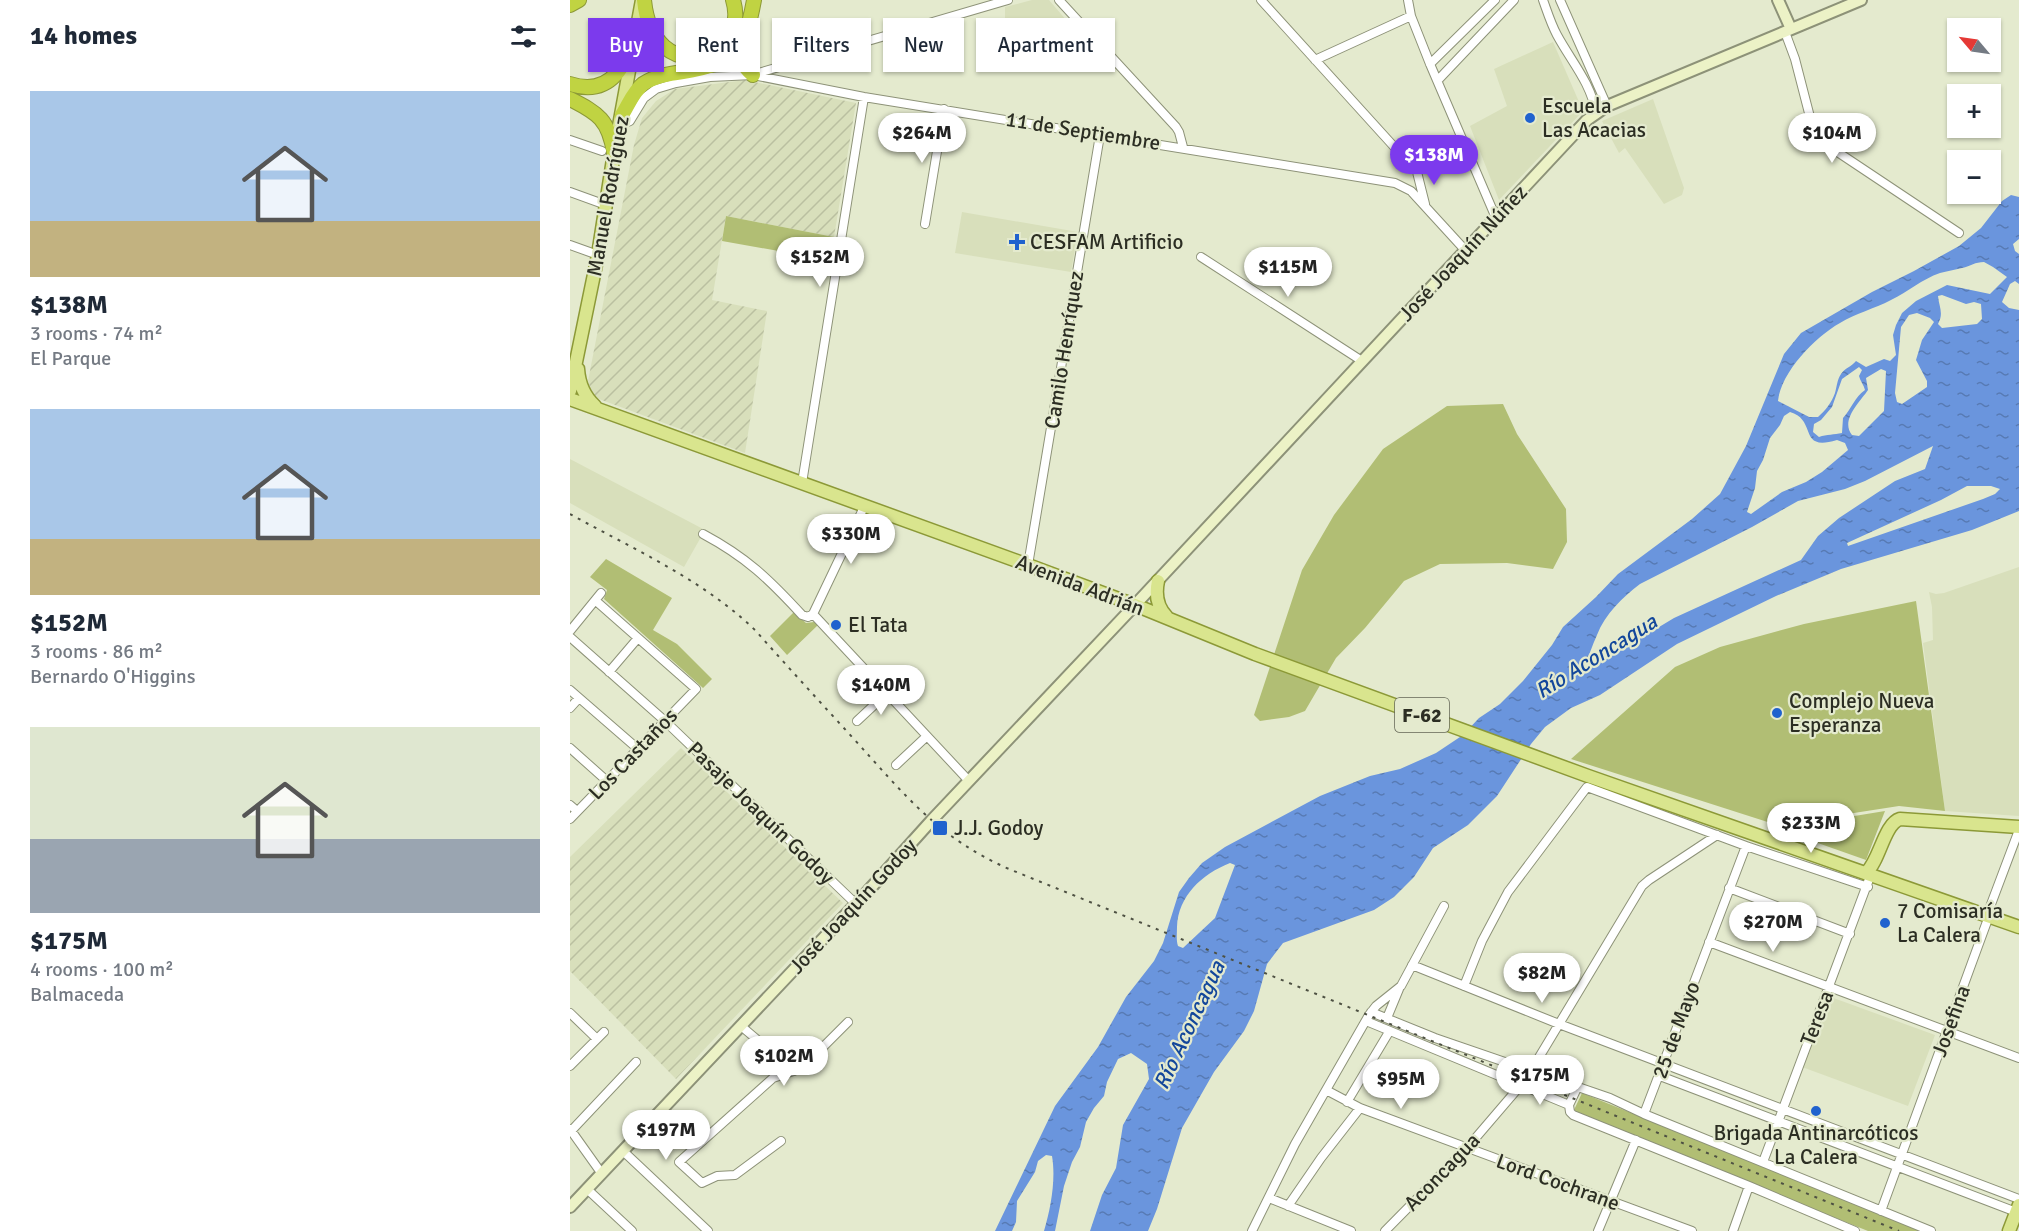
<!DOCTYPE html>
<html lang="en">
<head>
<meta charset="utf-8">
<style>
	:root { --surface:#fff; --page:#f6f6f7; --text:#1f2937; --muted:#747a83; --accent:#7c3aed }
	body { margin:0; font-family:Signika,sans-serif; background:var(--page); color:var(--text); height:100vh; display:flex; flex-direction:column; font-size:22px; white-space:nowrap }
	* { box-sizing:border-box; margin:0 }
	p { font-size:20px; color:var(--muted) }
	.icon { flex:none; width:33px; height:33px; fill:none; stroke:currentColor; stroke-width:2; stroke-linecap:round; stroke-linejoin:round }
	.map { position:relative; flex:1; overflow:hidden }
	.details { display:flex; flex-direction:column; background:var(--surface); width:570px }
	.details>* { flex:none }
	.guide { position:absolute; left:18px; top:18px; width:570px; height:54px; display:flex; gap:12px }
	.needle { width:39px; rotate:299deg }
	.tools { position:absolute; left:1377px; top:18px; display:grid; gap:12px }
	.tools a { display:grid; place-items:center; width:54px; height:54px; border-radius:0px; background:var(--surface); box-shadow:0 2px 4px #0004; font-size:30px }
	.price { position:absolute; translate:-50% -51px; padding:0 14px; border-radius:21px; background:#fff; color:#222; font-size:20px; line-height:39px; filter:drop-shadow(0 2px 3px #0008) }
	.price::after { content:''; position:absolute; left:50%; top:36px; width:18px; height:14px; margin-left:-9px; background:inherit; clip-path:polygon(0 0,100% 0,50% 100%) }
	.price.on { background:var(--accent); color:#fff }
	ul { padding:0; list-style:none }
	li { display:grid; align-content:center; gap:12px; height:318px; padding:0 30px }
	li span { display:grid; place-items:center; height:186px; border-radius:0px; color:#555 }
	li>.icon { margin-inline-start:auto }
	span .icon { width:108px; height:108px; fill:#fffc; stroke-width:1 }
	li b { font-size:26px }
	h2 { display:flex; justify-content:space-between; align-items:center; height:72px; padding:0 30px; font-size:26px }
	.chip { padding:0 21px; border-radius:0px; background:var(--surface); box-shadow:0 2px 4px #0004; font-size:21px; line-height:54px }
	.chip.on { background:var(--accent); color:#fff }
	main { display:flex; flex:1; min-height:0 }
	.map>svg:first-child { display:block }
	.built { fill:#d8dfbb }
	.industrial { fill:url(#industrial-furrows) }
	.green { fill:#b1be74 }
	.water { fill:url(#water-ripples); fill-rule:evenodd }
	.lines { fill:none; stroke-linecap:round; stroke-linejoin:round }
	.street-casing { stroke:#8d9278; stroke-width:10 }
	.secondary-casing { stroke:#8d9278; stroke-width:14 }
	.primary-casing { stroke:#8c9937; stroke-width:15 }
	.highway-casing { stroke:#8c9937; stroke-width:16 }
	.street { stroke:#fff; stroke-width:8 }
	.secondary { stroke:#ecf2c6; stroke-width:10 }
	.primary { stroke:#d9e58e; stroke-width:12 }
	.highway { stroke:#c0d342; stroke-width:14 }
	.rail { stroke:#4e5143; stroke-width:2; stroke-dasharray:3 6; stroke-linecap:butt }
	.poi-dot { fill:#2062ce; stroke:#e4eace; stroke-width:2 }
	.labels { text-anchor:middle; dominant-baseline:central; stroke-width:4.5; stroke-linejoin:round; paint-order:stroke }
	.shield { fill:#e4eace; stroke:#636656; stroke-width:1.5 }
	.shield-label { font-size:20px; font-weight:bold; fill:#2c2e23 }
	.poi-label { font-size:21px; fill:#2c2e23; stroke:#e4eace; text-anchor:start }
	.street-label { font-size:21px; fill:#2c2e23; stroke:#e4eace }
	.water-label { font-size:22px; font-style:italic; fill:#13479b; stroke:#e4eace }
</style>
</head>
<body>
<main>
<section class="details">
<h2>14 homes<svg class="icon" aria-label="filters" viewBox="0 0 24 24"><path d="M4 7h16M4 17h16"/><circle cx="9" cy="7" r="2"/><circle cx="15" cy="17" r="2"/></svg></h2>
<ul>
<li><span style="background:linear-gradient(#a9c7e8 70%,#c2b280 0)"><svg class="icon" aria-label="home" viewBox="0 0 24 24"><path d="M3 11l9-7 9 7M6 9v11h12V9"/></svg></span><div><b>$138M</b><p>3 rooms · 74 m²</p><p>El Parque</p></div></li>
<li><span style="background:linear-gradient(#a9c7e8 70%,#c2b280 0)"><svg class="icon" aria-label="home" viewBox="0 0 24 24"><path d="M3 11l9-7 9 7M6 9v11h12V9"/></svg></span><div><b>$152M</b><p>3 rooms · 86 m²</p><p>Bernardo O'Higgins</p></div></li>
<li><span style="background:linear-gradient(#dfe7d0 60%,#9aa5b1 0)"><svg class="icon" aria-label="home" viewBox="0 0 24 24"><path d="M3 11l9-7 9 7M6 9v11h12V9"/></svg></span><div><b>$175M</b><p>4 rooms · 100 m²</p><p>Balmaceda</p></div></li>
</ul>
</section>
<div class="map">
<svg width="1449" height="1231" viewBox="0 0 1449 1231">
	<defs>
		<pattern id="industrial-furrows" width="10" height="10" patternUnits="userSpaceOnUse" patternTransform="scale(1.5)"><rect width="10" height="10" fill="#d8dfbb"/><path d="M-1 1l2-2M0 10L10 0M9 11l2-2" fill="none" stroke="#bac0a0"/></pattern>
		<pattern id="water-ripples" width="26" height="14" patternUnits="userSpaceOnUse" patternTransform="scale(1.5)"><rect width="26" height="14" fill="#6a95dd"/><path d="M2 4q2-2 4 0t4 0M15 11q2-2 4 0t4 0" fill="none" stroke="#577ab3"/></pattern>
	</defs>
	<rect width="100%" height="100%" fill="#e4eace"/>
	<path class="built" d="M462,0H479L497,21L480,33L435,23V7Z
		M983,42L1013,111L929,200L900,126L937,106L924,69Z
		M1083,99L1114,188L1112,195L1094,204L1055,148L1049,153L1032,121Z
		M392,212L508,232L501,272L385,253Z
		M0,459L135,530L114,567L0,503Z
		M1449,567V816L1375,811L1353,643L1363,640L1362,607L1359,592L1366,594L1374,593Z
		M1258,996L1365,1035L1338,1106L1232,1067Z"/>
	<path class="industrial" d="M175,80L286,103L264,237L156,216L142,300L197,311L175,453L29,399L22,393L18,381L64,145L72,118L86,101L105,89Z
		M111,748L273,903L106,1079L0,971V857Z"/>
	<path class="green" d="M156,216L264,237L259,260L152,241Z
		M933,404L947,434L996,509L997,542L983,569L937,563L870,564L834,581L795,628L766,658L735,711L719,717L690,721L684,715L732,570L764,515L813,449L877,406Z
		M36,559L102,598L83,630L107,644L142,679L133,688L34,599L37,590L20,577Z
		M1346,601L1375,811L1329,806L1207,825L1001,759L1105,667L1150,647L1234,624Z
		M224,612L236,623L244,622L248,625L217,655L200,636Z
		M1315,811L1296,860L1211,830V828Z
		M1012,1093L1353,1231H1298L1003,1112Z"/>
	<path class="water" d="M1441,195L1449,197V239L1443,244L1445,251L1449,254V284L1445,281L1440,284L1432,302L1439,308L1449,310V511L1402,530L1271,569L1206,596L1107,644L1030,695L1001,708L975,727L961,744L927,796L898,825L863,848L844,877L824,897L804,910L713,943L697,964L684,1011L674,1031L644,1072L612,1128L587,1209L578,1231H520L532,1195L546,1168L553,1125L579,1079L577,1064L561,1053L548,1059L537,1082L534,1096L524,1108L516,1122L510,1147L502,1162L494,1186L485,1231H474C481,1208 486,1179 482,1156L476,1155L468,1161L465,1172L447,1201L446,1222L442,1231H425L485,1106L528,1047L556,997L584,961L593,943L609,892L619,878L632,863L655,847L750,796L800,776L830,769L866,753L893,735L909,718L930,704L953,681L982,645L993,627L1026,597L1048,574L1122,519L1150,494L1176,446L1214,354L1231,333L1302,292L1344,271L1389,246L1411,228L1432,201ZM1414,262L1423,267L1437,277L1420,294L1377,285L1346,301L1332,313L1326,325L1323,335L1326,355L1320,361L1314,359L1296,367L1286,361C1281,367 1275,368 1271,374C1267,380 1267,386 1265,393C1262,402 1255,411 1248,417H1239L1208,401C1211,372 1245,337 1270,323C1286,313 1304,309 1321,300C1338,292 1352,279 1370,273C1377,271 1385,270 1392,268C1401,266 1405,262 1414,262ZM1372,295L1396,304L1404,302L1411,304L1412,319L1407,324L1372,328L1368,324C1374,313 1369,307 1368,296ZM1347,313L1360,318L1364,322L1352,340L1346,360L1357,381V387L1332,404L1327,402L1325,393L1331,327L1339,315ZM1289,367L1292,370L1289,376C1290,381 1294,385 1295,390C1284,398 1282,408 1273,418L1272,433C1264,435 1257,434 1249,437L1243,432L1244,424L1251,420L1262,407L1272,379ZM1311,369L1316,371L1314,411L1289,436L1282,435C1270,420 1290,402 1298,390L1296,378ZM1220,412C1248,420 1227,452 1267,440L1275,443L1278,450L1252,472L1236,482L1212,492L1181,514L1177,512L1185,488L1187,471L1193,460L1200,438L1210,425L1214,416ZM1363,446L1355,469L1325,481L1269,518L1248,536L1231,560L1104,618L1031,662L1018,668L1014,667C1019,656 1022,646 1027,635C1035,614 1053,597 1070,584L1182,527L1228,501L1275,489L1295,481ZM1397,486H1421L1430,489L1425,494L1413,499L1278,546L1277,543L1371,500ZM660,863L665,865L645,918L613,948L608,946C606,940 607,933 607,927C608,896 632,874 660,863Z"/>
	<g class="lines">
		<g class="street-casing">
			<path id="street" d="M489,0L606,127L609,132L613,147
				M691,0L847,172L855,204
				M838,0L841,16L860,64L926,218
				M973,0C977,11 981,24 987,35C1001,61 1021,83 1026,113
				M990,0L1037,106
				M1215,32L1225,59L1240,117L1257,145L1389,233
				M745,60L841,16
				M860,64L925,0
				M185,74L438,0
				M868,80L944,0
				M49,126L60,121L74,98L86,89L106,83L140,77L183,75L294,97L825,183L841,191L895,250
				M0,140L32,151
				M0,192L36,205
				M355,224L374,109
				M0,245L28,255
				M631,257L792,361
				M232,483L294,97
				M133,534C176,557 199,579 232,615L238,617L243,614L295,505
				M458,565L530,135
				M243,614L399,781
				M0,631L31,593
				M0,637L95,721L286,904
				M39,672L68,638
				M0,690L68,749
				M0,708L9,698
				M287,721L317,693
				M0,748L37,781
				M326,765L357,736
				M0,805L7,811
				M0,819L126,689L26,601
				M1159,888L1280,934
				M1139,942L1449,1058
				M842,965L989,1024L1449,1199
				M894,986L912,941L938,892L1017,787L1176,846L1298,887
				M801,1012L865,1038L1040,1098L1074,1114L1361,1231
				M0,1013L27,1039
				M817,1018L829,989
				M796,1021L999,1105
				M171,1026L224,1071
				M0,1066L34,1032
				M1090,1076L1449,1213
				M756,1090L790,1108L1122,1231
				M777,1102L819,1032
				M999,1105L1000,1112L1003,1115L1179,1186L1285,1231
				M999,1105L1007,1088
				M1074,1114L1176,846
				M0,1129L32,1174
				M1,1131L66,1062
				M211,1141L165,1175L147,1176L132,1183L109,1162L203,1078L232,1068L278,1022
				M53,1151L138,1231
				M1193,1162L1301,874
				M17,1189L62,1231
				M699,1198L781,1231
				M718,1206L751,1158L790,1108
				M1311,1211L1419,916L1420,907L1449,830
				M682,1231L725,1144L799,1015L806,1006L831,986L874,906
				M815,1231L897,1148L956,1079L1072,886L1079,880L1147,835
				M1028,1231L1066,1140
				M1163,1231L1179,1186"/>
		</g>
		<g class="secondary-casing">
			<path id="secondary" d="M1208,0L1221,29
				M0,1207L298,891L361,821L565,605L1017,120L1037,106L1291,0"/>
		</g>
		<g class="primary-casing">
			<path id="primary" d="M8,369C9,384 14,396 25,406
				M0,391L28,255L44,153L72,0
				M0,399L458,565L565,605L685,654L1018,776L1449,927
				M588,581C585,595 587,607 597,617
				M1296,873C1310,860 1314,824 1330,819L1449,827
				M1439,1231L1449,1205"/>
		</g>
		<g class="highway-casing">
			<path id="highway" d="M74,0C83,91 181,59 163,0
				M0,5L9,0
				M172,42C169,57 171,65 183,75
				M0,84C42,98 57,63 68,29
				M0,99C28,113 39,120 44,153
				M52,115C59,104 63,92 73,84C85,76 99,74 113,72C164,64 175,50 184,0"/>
		</g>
		<use href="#street" class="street"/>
		<use href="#secondary" class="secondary"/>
		<use href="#primary" class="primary"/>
		<use href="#highway" class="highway"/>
		<path class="rail" d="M0,514C63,549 132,579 185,630C217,666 250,702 283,738C334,794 368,838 439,869L1329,1231"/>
	</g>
	<g class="poi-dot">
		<circle cx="960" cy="118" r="6"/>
		<path d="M444 233h6v6h6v6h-6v6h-6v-6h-6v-6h6z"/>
		<circle cx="266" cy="625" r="6"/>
		<circle cx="1207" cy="713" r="6"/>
		<rect x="362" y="820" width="16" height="16" rx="3"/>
		<circle cx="1315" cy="923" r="6"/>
		<circle cx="1246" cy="1111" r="6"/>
	</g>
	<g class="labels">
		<rect class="shield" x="825" y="698" width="54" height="34" rx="4.5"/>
		<g class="shield-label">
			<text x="852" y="715">F-62</text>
		</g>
		<g class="poi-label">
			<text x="972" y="106">Escuela<tspan x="972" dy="24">Las Acacias</tspan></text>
			<text x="460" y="242">CESFAM Artificio</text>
			<text x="278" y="625">El Tata</text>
			<text x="1219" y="701">Complejo Nueva<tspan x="1219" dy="24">Esperanza</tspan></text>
			<text x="384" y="828">J.J. Godoy</text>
			<text x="1327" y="911">7 Comisaría<tspan x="1327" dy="24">La Calera</tspan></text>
			<text x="1246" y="1133" text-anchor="middle">Brigada Antinarcóticos<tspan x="1246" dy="24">La Calera</tspan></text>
		</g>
		<g class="street-label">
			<text transform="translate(513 131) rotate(9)">11 de Septiembre</text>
			<text transform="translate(38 196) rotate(-80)">Manuel Rodríguez</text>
			<text transform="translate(893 253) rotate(-47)">José Joaquín Núñez</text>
			<text transform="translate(494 350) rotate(-81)">Camilo Henríquez</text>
			<text transform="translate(510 585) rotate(21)">Avenida Adrián</text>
			<text transform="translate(63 754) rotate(-46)">Los Castaños</text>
			<text transform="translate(191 813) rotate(44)">Pasaje Joaquín Godoy</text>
			<text transform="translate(283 906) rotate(-47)">José Joaquín Godoy</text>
			<text transform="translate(1247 1018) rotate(-69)">Teresa</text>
			<text transform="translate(1381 1021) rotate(-70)">Josefina</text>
			<text transform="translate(1106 1030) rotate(-70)">25 de Mayo</text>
			<text transform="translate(872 1172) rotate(-46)">Aconcagua</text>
			<text transform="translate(988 1182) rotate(20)">Lord Cochrane</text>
		</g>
		<g class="water-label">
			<text transform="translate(1026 656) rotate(-32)">Río Aconcagua</text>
			<text transform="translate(619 1025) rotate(-65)">Río Aconcagua</text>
		</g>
	</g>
</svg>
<div class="tools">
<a><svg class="needle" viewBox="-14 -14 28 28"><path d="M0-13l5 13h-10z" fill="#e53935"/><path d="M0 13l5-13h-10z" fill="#747a83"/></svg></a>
<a>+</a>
<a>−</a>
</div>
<b class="price" style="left:352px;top:164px">$264M</b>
<b class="price" style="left:1262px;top:164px">$104M</b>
<b class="price on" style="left:864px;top:186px">$138M</b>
<b class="price" style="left:250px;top:288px">$152M</b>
<b class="price" style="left:718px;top:298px">$115M</b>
<b class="price" style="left:281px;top:565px">$330M</b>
<b class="price" style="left:311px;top:716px">$140M</b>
<b class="price" style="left:1241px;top:854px">$233M</b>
<b class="price" style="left:1203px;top:953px">$270M</b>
<b class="price" style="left:972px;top:1004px">$82M</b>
<b class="price" style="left:214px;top:1087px">$102M</b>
<b class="price" style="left:970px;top:1106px">$175M</b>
<b class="price" style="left:831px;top:1110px">$95M</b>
<b class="price" style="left:96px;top:1161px">$197M</b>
<div class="guide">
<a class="chip on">Buy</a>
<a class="chip">Rent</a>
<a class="chip">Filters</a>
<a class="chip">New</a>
<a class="chip">Apartment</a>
</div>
</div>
</main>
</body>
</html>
